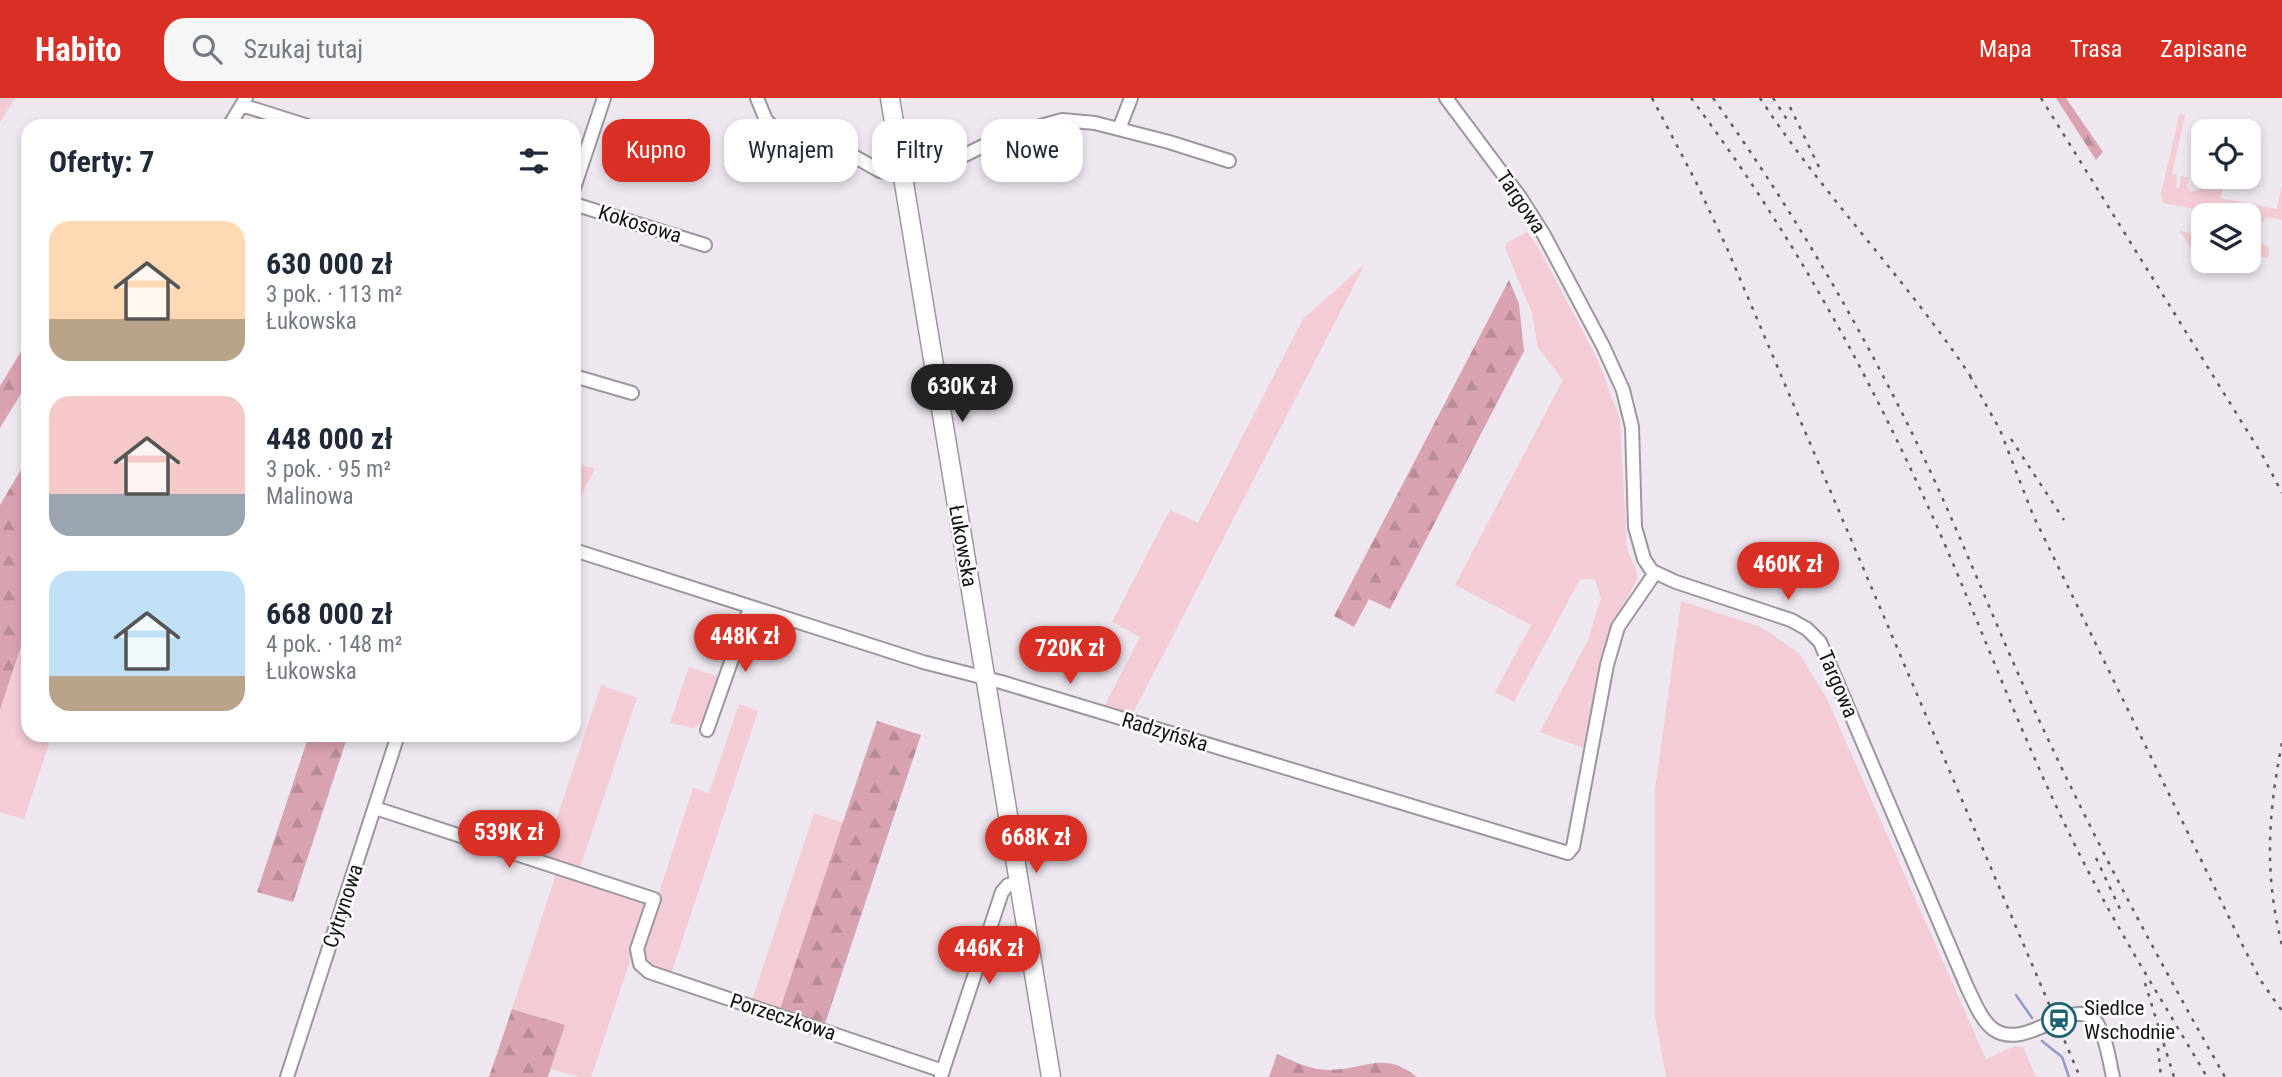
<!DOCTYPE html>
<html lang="pl">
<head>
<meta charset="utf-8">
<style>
	:root { --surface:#fff; --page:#f6f6f7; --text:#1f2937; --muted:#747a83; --accent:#d93025 }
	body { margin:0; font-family:"Roboto Condensed",sans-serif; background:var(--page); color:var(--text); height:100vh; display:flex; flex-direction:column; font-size:26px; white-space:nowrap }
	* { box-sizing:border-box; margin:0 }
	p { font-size:23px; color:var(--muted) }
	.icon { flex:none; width:38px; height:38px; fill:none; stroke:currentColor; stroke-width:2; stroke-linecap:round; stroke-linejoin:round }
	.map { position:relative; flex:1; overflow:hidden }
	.side { position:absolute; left:21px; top:21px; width:560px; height:623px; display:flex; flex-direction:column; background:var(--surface); border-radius:21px; box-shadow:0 4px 10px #0003 }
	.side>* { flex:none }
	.hud { position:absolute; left:602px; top:21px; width:665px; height:63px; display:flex; gap:14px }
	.buttons { position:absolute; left:2191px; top:21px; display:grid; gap:14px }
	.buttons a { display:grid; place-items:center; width:70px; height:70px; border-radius:14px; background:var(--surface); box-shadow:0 4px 10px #0003; font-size:35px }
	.price { position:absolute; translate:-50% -60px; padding:0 16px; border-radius:24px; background:var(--accent); color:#fff; font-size:23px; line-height:46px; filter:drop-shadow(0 2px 4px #0008) }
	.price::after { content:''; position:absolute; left:50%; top:42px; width:21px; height:16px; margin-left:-10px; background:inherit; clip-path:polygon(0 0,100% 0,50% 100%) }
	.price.current { background:#222; color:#fff }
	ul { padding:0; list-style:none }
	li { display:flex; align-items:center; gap:21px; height:175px; padding:0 28px }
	li span { display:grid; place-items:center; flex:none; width:196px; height:140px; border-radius:21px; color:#555 }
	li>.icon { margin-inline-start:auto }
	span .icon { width:84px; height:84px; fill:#fffc; stroke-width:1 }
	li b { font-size:30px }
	h2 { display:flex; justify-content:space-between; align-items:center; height:84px; padding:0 28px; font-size:30px }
	.chip { padding:0 24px; border-radius:21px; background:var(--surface); box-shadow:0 4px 10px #0003; font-size:24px; line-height:63px }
	.chip.current { background:var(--accent); color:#fff }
	header { display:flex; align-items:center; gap:42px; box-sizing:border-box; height:98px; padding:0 35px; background:var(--accent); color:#fff }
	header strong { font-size:33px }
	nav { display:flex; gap:38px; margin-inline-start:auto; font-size:24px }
	.search { width:490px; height:63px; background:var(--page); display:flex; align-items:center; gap:18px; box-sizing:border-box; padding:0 24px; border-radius:21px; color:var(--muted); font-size:26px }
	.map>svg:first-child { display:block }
	.green { fill:#f3ccd5 }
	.forest { fill:url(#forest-firs) }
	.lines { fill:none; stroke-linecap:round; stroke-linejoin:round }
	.stream { stroke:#939ac7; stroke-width:2.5 }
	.street-casing { stroke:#9c969e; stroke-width:16 }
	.secondary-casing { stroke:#9c969e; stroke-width:21 }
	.street { stroke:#fff; stroke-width:12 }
	.secondary { stroke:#fff; stroke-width:18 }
	.rail { stroke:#5e5b60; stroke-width:2.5; stroke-dasharray:3.5 7; stroke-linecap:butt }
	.labels { text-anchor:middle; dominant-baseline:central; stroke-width:5; stroke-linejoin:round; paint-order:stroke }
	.street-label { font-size:21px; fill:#151316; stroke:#fff }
	.poi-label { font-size:21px; fill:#151316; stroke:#fff; text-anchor:start }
</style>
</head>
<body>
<header>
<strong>Habito</strong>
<div class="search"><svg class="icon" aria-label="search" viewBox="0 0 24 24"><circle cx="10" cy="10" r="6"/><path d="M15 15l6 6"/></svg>Szukaj tutaj</div>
<nav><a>Mapa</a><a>Trasa</a><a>Zapisane</a></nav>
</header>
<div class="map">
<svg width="2282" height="979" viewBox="0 0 2282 979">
	<defs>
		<pattern id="forest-firs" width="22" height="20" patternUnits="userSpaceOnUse" patternTransform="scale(1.75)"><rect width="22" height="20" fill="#d8a2b0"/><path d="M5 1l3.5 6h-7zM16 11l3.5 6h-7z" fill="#b88b97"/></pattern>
	</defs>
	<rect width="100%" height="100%" fill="#eee7f0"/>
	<path class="green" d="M0,0H15L0,25Z
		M2181,16L2185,17L2172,76L2177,77L2176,90H2179L2181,78L2190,80L2186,87L2191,94L2199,92L2200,82L2223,86L2221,100L2277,111L2282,87V122L2265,119L2264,124L2249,122V117H2226L2163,105L2161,96L2179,18Z
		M2179,132L2192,136L2191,141L2203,144V159L2198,161Z
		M1527,134L1538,149L1597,260L1620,321L1627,451L1636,471L1637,481L1607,539L1583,650L1540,634L1588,542L1601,500L1595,481H1580L1514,604L1495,594L1531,527L1455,487L1563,282L1538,250L1532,215L1505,149L1508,144Z
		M2257,144L2267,148L2269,152L2268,160L2249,156V153L2254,154Z
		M1365,166L1132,617L1104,609L1140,539L1112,524L1170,412L1198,425L1303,221Z
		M574,364L595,371L574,412Z
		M1681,503L1761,529L1799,555L1827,601L1986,961L2015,948L2023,949L2036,979H1666L1655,919V692Z
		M28,527V637H52L24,721L0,714V612Z
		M689,569L723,580L705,623L693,630L670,625Z
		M601,587L637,600L579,773L543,762Z
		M739,606L758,613L671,876L648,869L641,851L693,690L709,695Z
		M814,715L843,725L779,914L751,905Z
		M557,773L643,803L647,812L591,979H580L551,971L565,927L512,911Z"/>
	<path class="forest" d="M2056,0H2066L2103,54L2096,62Z
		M1509,182L1519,206L1524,253L1390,511L1369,501L1354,529L1334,518Z
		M28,242V284L0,330V288Z
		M22,370L28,372V527L0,612V407Z
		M877,623L921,637L824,929L779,914Z
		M309,637H348L293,804L257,794Z
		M512,911L565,927L548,979H489Z
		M1277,956C1294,963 1310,972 1329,972C1366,972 1383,952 1417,979H1269Z"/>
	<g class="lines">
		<path class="stream" d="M2016,897L2032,920
			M2042,943L2062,959L2069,979"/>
		<g class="street-casing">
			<path id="street" d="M757,0L766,22L773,29L834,47L880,73L902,78L917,76L945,67L1001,39L1062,22L1095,25L1169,44L1229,63
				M1446,0L1520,99L1544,137L1603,248L1623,292L1632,329L1635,429L1644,461L1652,473L1676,484L1791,522L1807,531L1820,544L1967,889C1974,903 1981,922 1993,931C2027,956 2078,891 2098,927C2107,942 2109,962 2113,979
				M242,7L308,28
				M229,28L246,0
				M1119,31L1131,0
				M574,90L604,0
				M574,106L705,147
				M574,278L632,295
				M574,452L923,564L1001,584L1568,755L1573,749L1607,567L1618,529L1655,475
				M707,632L750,510
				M375,710L654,801L637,851L640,866L649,874L943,973
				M941,978L1002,794L1008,787L1018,785
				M287,979L398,637"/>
		</g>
		<g class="secondary-casing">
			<path id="secondary" d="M890,0L1051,979"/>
		</g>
		<use href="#street" class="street"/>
		<use href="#secondary" class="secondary"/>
		<path class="rail" d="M1652,0L1696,84L1726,148L2080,979
			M1691,0C1789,130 1869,276 1935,424C1981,528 2020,635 2070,737C2110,820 2160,899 2207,979
			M1713,0C1795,115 1865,236 1926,364C1966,450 2000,538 2040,624C2096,745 2159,863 2225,979
			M1760,0C1825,100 1910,185 1975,285
			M1773,0L1788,23
			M2041,0L2264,360L2282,395
			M1790,9L1819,69
			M1970,278L2000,332L2033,417L2244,850L2261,883L2282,913
			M2011,341L2064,422
			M2282,645C2268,716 2264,776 2282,847
			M2096,760L2120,811
			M2145,885L2174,979
			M2158,950L2161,979"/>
	</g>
	<defs>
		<g id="station-ring" transform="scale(1.75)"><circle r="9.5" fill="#fff" stroke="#1b6372" stroke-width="1.5"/><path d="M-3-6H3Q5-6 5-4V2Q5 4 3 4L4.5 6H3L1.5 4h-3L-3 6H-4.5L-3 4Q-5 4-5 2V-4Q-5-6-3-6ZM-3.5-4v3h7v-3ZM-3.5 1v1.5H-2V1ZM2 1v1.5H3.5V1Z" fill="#1b6372"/></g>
	</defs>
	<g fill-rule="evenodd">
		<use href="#station-ring" x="2059" y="922"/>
	</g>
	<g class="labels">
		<g class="street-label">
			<text transform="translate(1521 104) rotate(56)">Targowa</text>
			<text transform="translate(640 126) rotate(17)">Kokosowa</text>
			<text transform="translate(963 448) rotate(80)">Łukowska</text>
			<text transform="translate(1838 586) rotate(67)">Targowa</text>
			<text transform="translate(1165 634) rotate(17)">Radzyńska</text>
			<text transform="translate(343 808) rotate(-72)">Cytrynowa</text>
			<text transform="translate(783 919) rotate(18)">Porzeczkowa</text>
		</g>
		<g class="poi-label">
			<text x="2084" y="910">Siedlce<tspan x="2084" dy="24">Wschodnie</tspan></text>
		</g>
	</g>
</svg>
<div class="buttons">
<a><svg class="icon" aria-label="locate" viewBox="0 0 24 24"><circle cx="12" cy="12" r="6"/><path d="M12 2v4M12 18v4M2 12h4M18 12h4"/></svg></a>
<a><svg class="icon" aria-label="layers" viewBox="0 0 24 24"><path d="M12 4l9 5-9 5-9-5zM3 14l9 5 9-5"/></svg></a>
</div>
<b class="price current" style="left:962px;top:326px">630K zł</b>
<b class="price" style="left:1788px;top:504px">460K zł</b>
<b class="price" style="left:745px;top:576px">448K zł</b>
<b class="price" style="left:1070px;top:588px">720K zł</b>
<b class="price" style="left:509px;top:772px">539K zł</b>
<b class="price" style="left:1036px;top:777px">668K zł</b>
<b class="price" style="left:989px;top:888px">446K zł</b>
<div class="hud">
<a class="chip current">Kupno</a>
<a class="chip">Wynajem</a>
<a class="chip">Filtry</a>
<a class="chip">Nowe</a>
</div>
<section class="side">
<h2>Oferty: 7<svg class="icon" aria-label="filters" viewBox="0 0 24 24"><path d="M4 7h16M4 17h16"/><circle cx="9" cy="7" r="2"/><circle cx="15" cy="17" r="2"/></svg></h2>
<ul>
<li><span style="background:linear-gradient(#ffd9b3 70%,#b9a48a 0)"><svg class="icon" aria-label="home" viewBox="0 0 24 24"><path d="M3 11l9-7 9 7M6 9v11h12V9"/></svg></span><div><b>630 000 zł</b><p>3 pok. · 113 m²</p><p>Łukowska</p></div></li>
<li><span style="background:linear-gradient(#f6c9c9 70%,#9aa5b1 0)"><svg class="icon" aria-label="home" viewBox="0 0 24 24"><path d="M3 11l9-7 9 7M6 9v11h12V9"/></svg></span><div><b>448 000 zł</b><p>3 pok. · 95 m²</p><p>Malinowa</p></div></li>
<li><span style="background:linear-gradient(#bfe0f5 75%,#b9a48a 0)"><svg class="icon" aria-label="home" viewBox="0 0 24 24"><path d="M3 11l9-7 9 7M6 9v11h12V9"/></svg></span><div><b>668 000 zł</b><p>4 pok. · 148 m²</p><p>Łukowska</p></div></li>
</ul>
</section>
</div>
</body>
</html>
